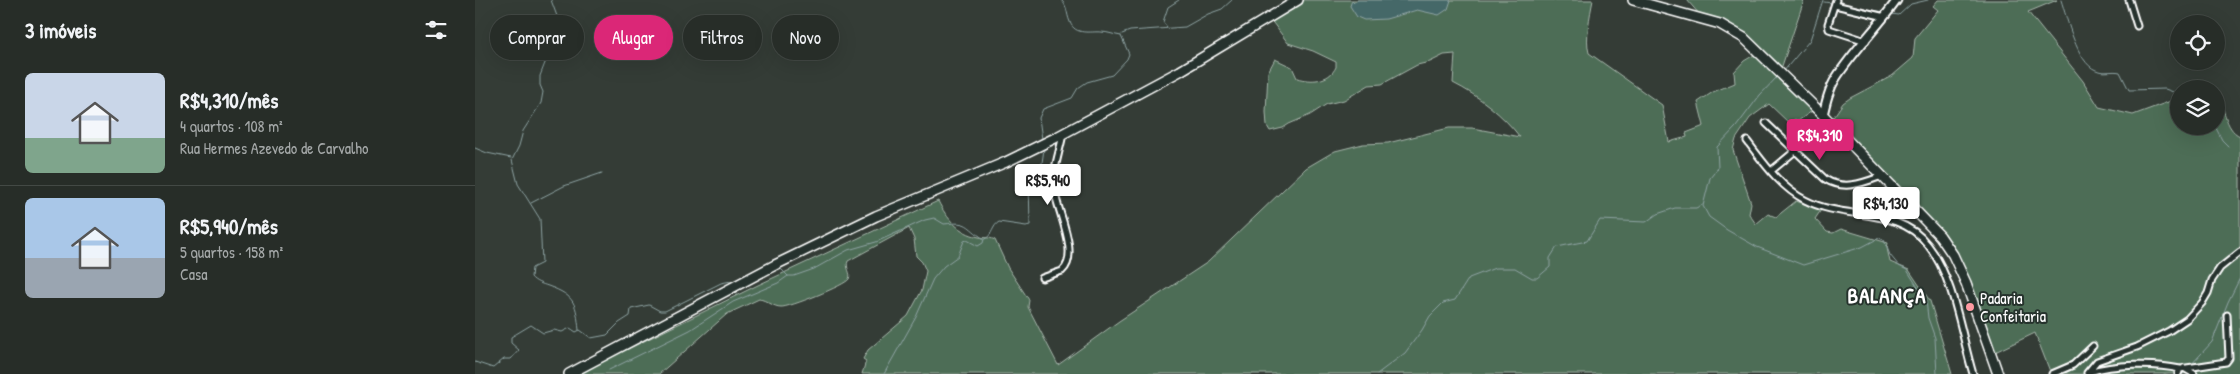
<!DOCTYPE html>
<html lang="pt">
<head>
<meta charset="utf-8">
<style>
	:root { --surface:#272d28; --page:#2f3530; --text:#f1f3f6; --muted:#a4a8a8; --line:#434945; --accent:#db2777 }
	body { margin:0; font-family:"Patrick Hand",sans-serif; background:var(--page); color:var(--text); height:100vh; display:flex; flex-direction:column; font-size:19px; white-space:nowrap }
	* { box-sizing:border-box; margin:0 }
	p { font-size:16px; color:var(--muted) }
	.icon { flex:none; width:28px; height:28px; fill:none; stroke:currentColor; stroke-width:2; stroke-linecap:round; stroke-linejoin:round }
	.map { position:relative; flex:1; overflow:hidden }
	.sheet { display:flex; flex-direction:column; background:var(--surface); width:475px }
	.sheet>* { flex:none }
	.top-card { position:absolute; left:15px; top:15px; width:475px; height:45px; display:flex; gap:10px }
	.buttons { position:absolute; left:1695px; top:15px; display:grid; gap:10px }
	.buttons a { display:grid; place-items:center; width:55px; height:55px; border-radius:50%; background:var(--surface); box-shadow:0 5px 20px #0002,0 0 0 1px var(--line); font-size:25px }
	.price { position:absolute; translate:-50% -42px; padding:0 11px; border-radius:5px; background:#fff; color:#222; font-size:16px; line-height:32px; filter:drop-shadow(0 1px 2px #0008) }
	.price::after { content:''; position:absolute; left:50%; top:30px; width:15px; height:11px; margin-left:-8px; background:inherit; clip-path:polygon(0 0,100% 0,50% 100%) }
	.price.active { background:var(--accent); color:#fff }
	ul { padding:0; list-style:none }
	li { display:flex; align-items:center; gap:15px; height:125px; padding:0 25px }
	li+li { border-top:1px solid var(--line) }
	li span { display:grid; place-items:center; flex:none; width:140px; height:100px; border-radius:8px; color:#555 }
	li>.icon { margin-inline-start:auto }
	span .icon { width:60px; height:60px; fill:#fffc; stroke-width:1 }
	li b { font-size:21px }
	h2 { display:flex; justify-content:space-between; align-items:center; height:60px; padding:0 25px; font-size:21px }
	.chip { padding:0 18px; border-radius:22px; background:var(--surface); box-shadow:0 5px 20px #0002,0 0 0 1px var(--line); font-size:18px; line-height:45px }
	.chip.active { background:var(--accent); color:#fff }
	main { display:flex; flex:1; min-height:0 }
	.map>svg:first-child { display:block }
	.green { fill:#4e6d57; stroke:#a6b6ab }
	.water { fill:#446868; stroke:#8fa4a4 }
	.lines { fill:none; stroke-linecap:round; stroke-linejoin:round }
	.stream { stroke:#8fa4a4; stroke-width:1 }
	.street-casing { stroke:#fff; stroke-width:9 }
	.secondary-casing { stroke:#fff; stroke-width:11 }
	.highway-casing { stroke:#fff; stroke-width:12 }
	.street { stroke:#26332d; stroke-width:5 }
	.secondary { stroke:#26332d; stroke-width:7 }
	.highway { stroke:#26332d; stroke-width:9 }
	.poi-dot { fill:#ff9aa2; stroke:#26332d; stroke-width:2 }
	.labels { text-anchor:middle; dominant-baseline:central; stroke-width:4; stroke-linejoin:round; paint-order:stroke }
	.poi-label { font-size:16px; fill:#fff; stroke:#26332d; text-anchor:start }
	.district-label { font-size:21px; font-weight:bold; letter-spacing:1px; fill:#fff; stroke:#26332d }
</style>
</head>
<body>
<main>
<section class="sheet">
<h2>3 imóveis<svg class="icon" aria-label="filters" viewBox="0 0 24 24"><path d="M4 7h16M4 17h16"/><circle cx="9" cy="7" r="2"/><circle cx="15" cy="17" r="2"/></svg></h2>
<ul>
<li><span style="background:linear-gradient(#c9d6e8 65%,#7fa58c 0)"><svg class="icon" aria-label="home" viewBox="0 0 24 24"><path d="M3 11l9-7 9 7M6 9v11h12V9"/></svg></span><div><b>R$4,310/mês</b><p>4 quartos · 108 m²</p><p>Rua Hermes Azevedo de Carvalho</p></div></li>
<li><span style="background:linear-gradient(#a9c7e8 60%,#9aa5b1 0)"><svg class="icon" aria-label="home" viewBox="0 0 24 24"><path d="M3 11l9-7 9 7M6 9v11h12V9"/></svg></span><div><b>R$5,940/mês</b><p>5 quartos · 158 m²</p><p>Casa</p></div></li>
</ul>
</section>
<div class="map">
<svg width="1765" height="374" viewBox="0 0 1765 374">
	<rect width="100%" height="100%" fill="#343c36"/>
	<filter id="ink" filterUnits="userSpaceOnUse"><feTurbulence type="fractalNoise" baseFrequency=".02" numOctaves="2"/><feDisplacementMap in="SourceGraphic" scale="10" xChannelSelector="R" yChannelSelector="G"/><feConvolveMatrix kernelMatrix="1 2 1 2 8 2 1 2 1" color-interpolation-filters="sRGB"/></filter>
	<g filter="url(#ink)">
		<path class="green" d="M829,0H1118C1115,15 1110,39 1114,53L1187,105L1194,142L1212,137L1211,133L1229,126L1223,102L1238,92L1260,83L1259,72L1269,61L1279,55L1337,111L1323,121L1320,119L1314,123L1294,104L1275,118L1261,139L1258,150L1276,203L1274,214L1281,224L1293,214L1301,217L1321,201L1346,210L1340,219L1352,232L1358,233L1366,229L1413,243L1412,248L1415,262L1434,270L1455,301L1477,374H387L391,361L388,359L393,350L433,316L447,290L451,271L447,262L441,256L439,239L434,228L373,261C370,268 377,273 374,279C371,285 313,308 306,307C298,307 292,300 284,299L252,314L184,374H102L283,285L463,201C472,219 484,233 504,237C510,238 514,237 520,240L533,268L554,300L553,307L583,365L644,321L733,262L831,168L860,151L888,144L913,143L974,128H997L1045,137C1028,115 1004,96 978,83L980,54L969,55L955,62L942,65L907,84L894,85L869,100L852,104L835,115L814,124L808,128L795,131L792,126L791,112L793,72L800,59L817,67L822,78C835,82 854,82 861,67V62L838,51L813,43L795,19Z
			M1212,0H1329L1306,69L1273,35L1250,21L1225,15Z
			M1463,0H1582L1553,12L1608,81L1624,107L1658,115L1704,98V126H1741V91C1750,105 1749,129 1765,136V374H1576L1560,333L1520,352L1503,302L1478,245L1454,217L1357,119L1368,103L1375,98L1417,76L1438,58L1440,38L1463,10L1458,6Z"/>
		<path class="water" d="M877,0L879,2L883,0H976L973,9L964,15L942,10L911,19L889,20L882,17L875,6Z"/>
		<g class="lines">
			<path class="stream" d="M76,0L86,27V33L77,45L65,76V85L68,92L66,103L48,131L44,146L37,160L43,184L65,219L67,263L57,268L56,277C60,282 67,284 73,286C101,296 101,304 104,330
				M586,0C593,6 591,13 595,22C600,36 616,31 626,32C633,32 639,35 646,36
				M1586,0C1592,18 1602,63 1621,70C1629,74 1637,70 1645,72L1654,90L1690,89L1704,94
				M1349,2L1357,3
				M1379,7L1410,12
				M1416,14L1424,15L1436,4L1453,0
				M692,27L688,22L693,7L704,0
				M647,34L655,31L710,27L733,14L747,9L757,0
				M1308,72L1335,40L1348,0
				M1303,76L1285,95L1261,127L1242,147L1243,168L1235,178L1228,206L1234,217L1252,230L1282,247L1328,265L1387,247L1404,238L1409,240L1415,255L1424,266L1432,270L1451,300L1453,318L1460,338L1462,374
				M1740,126L1747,140L1753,146
				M567,139L564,118L568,109L597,98L603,88L612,82L637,75L652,59L654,54L646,36
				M0,148L12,153L36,158
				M56,203L89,186L127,173
				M510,239C518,235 517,226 524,222L551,226L555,225L554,183L567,163L569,149
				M305,268L313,276
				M0,362L18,368L29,359H36L44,350L36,343V337L56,325L68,333L79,330L87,332L95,328L101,332L105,330L116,338L132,335L144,323L155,316L156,309L174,305L185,311H190L246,283L261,280L270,276
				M1715,366L1737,342L1753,302L1765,278
				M134,370L215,330L258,302L303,283L313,276H319L339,269L373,250L401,242L450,220L459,218L469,224C495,221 490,226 509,239
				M409,374L441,317L458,279L469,266L483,256L489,241L492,240L503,246L508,243L509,239
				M902,374L930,353L947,330L955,316L968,303L980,300L994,278L1020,268H1040L1057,278H1062L1075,267V258L1082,247L1112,241L1125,220L1171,222L1182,214L1200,208H1221L1227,205
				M1708,374L1711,371"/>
			<g class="street-casing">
				<path id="street" d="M1361,0L1353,24L1354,29L1391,41
					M1654,0L1662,26
					M1360,5L1410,17
					M1291,123L1350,179C1369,191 1388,183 1407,176
					M1272,141C1289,163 1305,187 1330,200C1370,221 1424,206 1453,245C1479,278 1486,334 1498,374
					M1296,171L1355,122
					M567,278L587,271C606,255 581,209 579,188C577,171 585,151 588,134
					M1709,368L1719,374
					M1705,369L1751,362L1754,358L1752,315
					M1614,372C1639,364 1679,363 1705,369L1703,374
					M1612,373L1622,361L1662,347L1694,331L1712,319L1727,303L1733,293L1737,280L1745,268L1765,252
					M1577,374L1598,365L1618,346"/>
			</g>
			<g class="secondary-casing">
				<path id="secondary" d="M1348,115C1351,102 1354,89 1361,78C1379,50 1403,27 1422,0"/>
			</g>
			<g class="highway-casing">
				<path id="highway" d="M1158,0L1245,24L1269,38L1348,115L1465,236L1478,255L1491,283L1523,374
					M94,374L300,265L401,216L531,162L578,139L705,71L823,0"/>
			</g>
			<use href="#street" class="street"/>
			<use href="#secondary" class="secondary"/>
			<use href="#highway" class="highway"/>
		</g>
	</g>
	<circle class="poi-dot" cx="1495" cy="307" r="5"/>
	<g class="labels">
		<g class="poi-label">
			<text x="1505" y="298">Padaria<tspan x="1505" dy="18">Confeitaria</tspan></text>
		</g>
		<g class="district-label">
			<text x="1412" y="295">BALANÇA</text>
		</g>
	</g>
</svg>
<div class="buttons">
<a><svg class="icon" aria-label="locate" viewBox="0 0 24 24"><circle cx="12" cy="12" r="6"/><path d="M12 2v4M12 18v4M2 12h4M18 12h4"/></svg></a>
<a><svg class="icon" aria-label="layers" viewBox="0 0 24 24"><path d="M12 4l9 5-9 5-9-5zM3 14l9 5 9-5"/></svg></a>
</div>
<b class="price active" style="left:1345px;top:161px">R$4,310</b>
<b class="price" style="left:573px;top:206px">R$5,940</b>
<b class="price" style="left:1411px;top:229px">R$4,130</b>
<div class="top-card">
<a class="chip">Comprar</a>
<a class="chip active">Alugar</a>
<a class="chip">Filtros</a>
<a class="chip">Novo</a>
</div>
</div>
</main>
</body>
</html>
